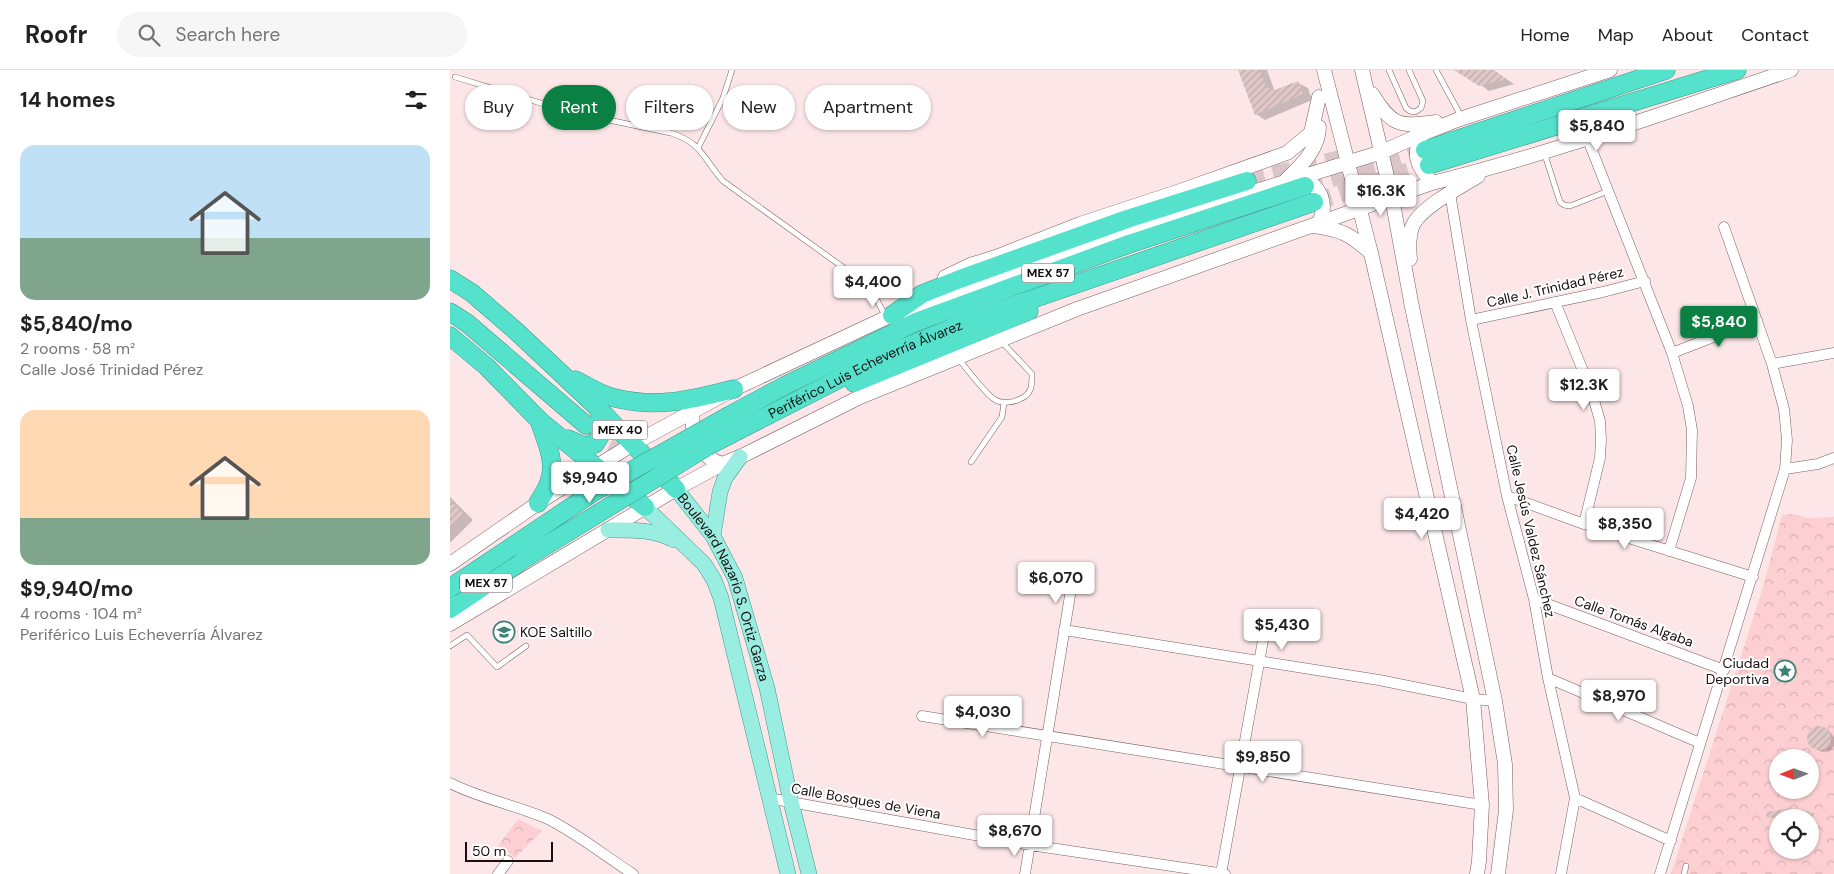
<!DOCTYPE html>
<html lang="en">
<head>
<meta charset="utf-8">
<style>
	:root { --surface:#fff; --page:#f6f6f6; --text:#222; --muted:#767676; --line:#e0e0e0; --accent:#0b8043 }
	body { margin:0; font-family:"DM Sans",sans-serif; background:var(--page); color:var(--text); height:100vh; display:flex; flex-direction:column; font-size:19px; white-space:nowrap }
	* { box-sizing:border-box; margin:0 }
	p { font-size:16px; color:var(--muted) }
	.icon { flex:none; width:28px; height:28px; fill:none; stroke:currentColor; stroke-width:2; stroke-linecap:round; stroke-linejoin:round }
	.map { position:relative; flex:1; overflow:hidden }
	.drawer { display:flex; flex-direction:column; background:var(--surface); width:450px }
	.drawer>* { flex:none }
	.guide { position:absolute; left:15px; top:15px; width:475px; height:45px; display:flex; gap:10px }
	.needle { width:32px; rotate:269deg }
	.buttons { position:absolute; left:1319px; top:679px; display:grid; gap:10px }
	.buttons a { display:grid; place-items:center; width:50px; height:50px; border-radius:50%; background:var(--surface); box-shadow:0 1px 4px #0004; font-size:25px }
	.scale { position:absolute; left:15px; bottom:12px; width:88px; box-sizing:border-box; padding-left:5px; border:2px solid #180f10; border-top:0; font-size:14px; line-height:18px; white-space:nowrap; color:#180f10; -webkit-text-stroke:4px #fff; paint-order:stroke }
	.price { position:absolute; translate:-50% -42px; padding:0 11px; border-radius:5px; background:#fff; color:#222; font-size:16px; line-height:32px; filter:drop-shadow(0 1px 2px #0008) }
	.price::after { content:''; position:absolute; left:50%; top:30px; width:15px; height:11px; margin-left:-8px; background:inherit; clip-path:polygon(0 0,100% 0,50% 100%) }
	.price.selected { background:var(--accent); color:#fff }
	ul { padding:0; list-style:none }
	li { display:grid; align-content:center; gap:10px; height:265px; padding:0 20px }
	li span { display:grid; place-items:center; height:155px; border-radius:15px; color:#555 }
	li>.icon { margin-inline-start:auto }
	span .icon { width:90px; height:90px; fill:#fffc; stroke-width:1 }
	li b { font-size:21px }
	h2 { display:flex; justify-content:space-between; align-items:center; height:60px; padding:0 20px; font-size:21px }
	.chip { padding:0 18px; border-radius:22px; background:var(--surface); box-shadow:0 1px 4px #0004; font-size:18px; line-height:45px }
	.chip.selected { background:var(--accent); color:#fff }
	header { display:flex; align-items:center; gap:30px; box-sizing:border-box; height:70px; padding:0 25px; background:var(--surface); border-bottom:1px solid var(--line) }
	header strong { font-size:24px }
	nav { display:flex; gap:28px; margin-inline-start:auto; font-size:18px }
	.search { width:350px; height:45px; background:var(--page); display:flex; align-items:center; gap:12px; box-sizing:border-box; padding:0 18px; border-radius:28px; color:var(--muted); font-size:19px }
	main { display:flex; flex:1; min-height:0 }
	.map>svg:first-child { display:block }
	.park { fill:url(#park-crowns); fill-rule:evenodd }
	.pitch { fill:#fdcfd3 }
	.shadow { fill:#0003 }
	.building { fill:url(#building-hatch) }
	.lines { fill:none; stroke-linecap:round; stroke-linejoin:round }
	.highway-tunnel { stroke:#dac6c8; stroke-width:18; stroke-dasharray:18 9; stroke-linecap:butt }
	.lane-casing { stroke:#776162; stroke-width:6 }
	.street-casing { stroke:#776162; stroke-width:11 }
	.secondary-casing { stroke:#776162; stroke-width:15 }
	.primary-casing { stroke:#40988b; stroke-width:16 }
	.highway-casing { stroke:#40988b; stroke-width:19 }
	.lane { stroke:#fff; stroke-width:5 }
	.street { stroke:#fff; stroke-width:10 }
	.secondary { stroke:#fff; stroke-width:14 }
	.primary { stroke:#99eee1; stroke-width:15 }
	.highway { stroke:#55e2cd; stroke-width:18 }
	.highway-bridge-casing { stroke:#40988b; stroke-width:19; stroke-linecap:butt }
	.highway-bridge { stroke:#55e2cd; stroke-width:18 }
	.labels { text-anchor:middle; dominant-baseline:central; stroke-width:4; stroke-linejoin:round; paint-order:stroke }
	.shield { fill:#fff; stroke:#5d5758; stroke-width:1 }
	.shield-label { font-size:12px; font-weight:bold; fill:#180f10 }
	.street-label { font-size:14px; fill:#180f10; stroke:#fff }
	.poi-label { font-size:14px; fill:#180f10; stroke:#fff; text-anchor:start }
</style>
</head>
<body>
<header>
<strong>Roofr</strong>
<div class="search"><svg class="icon" aria-label="search" viewBox="0 0 24 24"><circle cx="10" cy="10" r="6"/><path d="M15 15l6 6"/></svg>Search here</div>
<nav><a>Home</a><a>Map</a><a>About</a><a>Contact</a></nav>
</header>
<main>
<section class="drawer">
<h2>14 homes<svg class="icon" aria-label="filters" viewBox="0 0 24 24"><path d="M4 7h16M4 17h16"/><circle cx="9" cy="7" r="2"/><circle cx="15" cy="17" r="2"/></svg></h2>
<ul>
<li><span style="background:linear-gradient(#bfe0f5 60%,#7fa58c 0)"><svg class="icon" aria-label="home" viewBox="0 0 24 24"><path d="M3 11l9-7 9 7M6 9v11h12V9"/></svg></span><div><b>$5,840/mo</b><p>2 rooms · 58 m²</p><p>Calle José Trinidad Pérez</p></div></li>
<li><span style="background:linear-gradient(#ffd9b3 70%,#7fa58c 0)"><svg class="icon" aria-label="home" viewBox="0 0 24 24"><path d="M3 11l9-7 9 7M6 9v11h12V9"/></svg></span><div><b>$9,940/mo</b><p>4 rooms · 104 m²</p><p>Periférico Luis Echeverría Álvarez</p></div></li>
</ul>
</section>
<div class="map">
<svg width="1384" height="804" viewBox="0 0 1384 804">
	<defs>
		<pattern id="park-crowns" width="20" height="18" patternUnits="userSpaceOnUse" patternTransform="scale(1.25)"><rect width="20" height="18" fill="#fdcfd3"/><path d="M2 6a3 3 0 1 1 6 0M12 15a3 3 0 1 1 6 0" fill="none" stroke="#d8b1b4"/></pattern>
		<pattern id="building-hatch" width="6" height="6" patternUnits="userSpaceOnUse" patternTransform="scale(1.25)"><rect width="6" height="6" fill="#dfc6c7"/><path d="M-1 1l2-2M0 6l6-6M5 7l2-2" fill="none" stroke="#bfa9aa"/></pattern>
	</defs>
	<rect width="100%" height="100%" fill="#fce6e8"/>
	<path class="park" d="M1342,444L1358,448L1384,447V804H1221L1314,514L1332,445ZM1328,688H1360V720H1328ZM1328,748H1360V780H1328Z
		M68,749L92,761L65,788L48,775Z"/>
	<path class="pitch" d="M1360,694L1378,712L1358,733L1346,720H1360Z"/>
	<path class="shadow" d="M789,0H817L825,22L848,13L858,18L862,30L815,50L806,44Z
		M1010,0H1043L1064,14L1039,21Z
		M0,427L23,450L0,473Z
		M1368,657L1380,662L1384,667V676L1380,681L1372,682L1360,676L1358,665L1362,659Z"/>
	<path class="building" d="M788,0H810L816,17L825,20L848,11L853,24L805,45Z
		M1004,0H1044L1056,9L1029,16Z
		M0,430L14,444L0,458Z
		M1357 668a12 12 0 1 1 24 0a12 12 0 1 1-24 0Z
		M1341,738L1364,743L1363,748H1317L1316,742Z"/>
	<g class="lines">
		<path class="highway-tunnel" d="M797,111L903,86
			M855,116L975,80
			M864,132L979,95
			M139,357C155,369 171,379 191,383"/>
		<g class="lane-casing">
			<path id="lane" d="M939,0L956,38L960,41L965,42L971,38L973,31L959,0
				M986,0L1012,48
				M5,7L120,42L221,63C252,73 253,88 273,111L415,213L423,223L436,247
				M248,78L273,28L282,0
				M1094,82L1110,132L1114,135L1120,136L1158,121
				M508,288C515,297 536,324 544,329C551,334 562,333 570,329C582,324 582,316 582,304L551,271
				M521,392L552,347L554,333
				M0,576L17,565L47,597L76,576
				M1234,804L1236,796"/>
		</g>
		<g class="street-casing">
			<path id="street" d="M1138,70L1222,283L1238,336L1242,360L1241,408L1219,481
				M1000,123L1021,250L1057,426L1084,529L1098,608L1125,728L1111,804
				M1105,232L1142,323L1150,351L1151,370L1150,388L1134,454
				M1021,250L1153,222L1195,211
				M1222,283L1307,250
				M1322,294L1384,283
				M1335,399L1368,394L1384,388
				M1057,426L1134,454L1303,507
				M1084,529L1274,600
				M614,560L929,610L1023,629L1045,631
				M1098,608L1250,673
				M472,646L1032,735
				M0,713C31,729 66,735 98,749C128,764 155,786 183,804
				M318,728L580,775L775,804
				M1125,728L1221,771
				M48,804L58,791
				M575,804L622,513
				M771,804L817,548
				M1210,804L1335,399L1337,370L1334,339L1322,294L1274,157"/>
		</g>
		<g class="secondary-casing">
			<path id="secondary" d="M874,0L921,183L1023,629L1032,735L1029,791L1027,804
				M912,0L942,128L962,237L1045,631L1055,694L1056,740L1048,804
				M922,24C942,56 949,57 986,52
				M972,64C962,85 967,96 982,113
				M851,107C871,116 878,133 869,153
				M837,109C852,95 869,78 869,57
				M864,156C892,160 900,164 921,183
				M960,189C959,178 958,163 964,153C974,136 1010,117 1028,106
				M495,207L520,195L546,187L630,154L727,122L837,83L861,63L869,27
				M243,341C240,363 249,387 272,394
				M0,494L97,427L183,374L284,319L442,245L699,154L932,82L972,64L1007,50L1160,0
				M0,554L226,419L272,394L290,387L410,327L627,239L982,113C1104,83 1222,40 1341,0"/>
		</g>
		<g class="primary-casing">
			<g id="primary">
				<path id="s1" d="M226,419L263,466L285,508L317,618L341,732L359,804"/>
				<path d="M195,437L254,494L264,510L271,528L338,804"/>
				<path d="M158,460C181,460 203,459 224,470"/>
				<path d="M263,466L270,422L275,408L290,387"/>
			</g>
		</g>
		<g class="highway-casing">
			<g id="highway">
				<path d="M975,80L1216,0"/>
				<path d="M979,95L1287,0"/>
				<path d="M0,209L22,223L66,261L150,340L226,419"/>
				<path d="M0,242L17,253L136,355"/>
				<path d="M442,245L472,224L510,209L677,149L797,111"/>
				<path d="M0,266L36,296L89,350L195,437"/>
				<path d="M125,310C138,316 151,325 165,328C210,339 241,329 284,319"/>
				<path d="M404,313L579,241"/>
				<path d="M280,345L334,316L466,252L679,174L855,116"/>
				<path id="s2" d="M291,359L436,285L519,251L864,132"/>
				<path d="M118,369L134,376L145,374L150,366V340"/>
				<path d="M88,433C92,426 97,419 99,412C107,392 95,369 89,350"/>
				<path d="M0,539L74,489"/>
			</g>
		</g>
		<use href="#lane" class="lane"/>
		<use href="#street" class="street"/>
		<use href="#secondary" class="secondary"/>
		<use href="#primary" class="primary"/>
		<use href="#highway" class="highway"/>
		<g class="highway-bridge-casing">
			<path id="highway-bridge" d="M74,489L258,376L291,359
				M0,518L142,423L280,345"/>
		</g>
		<use href="#highway-bridge" class="highway-bridge"/>
	</g>
	<defs>
		<g id="school-ring" transform="scale(1.125)"><circle r="9.5" fill="#fff" stroke="#3d8277" stroke-width="1.5"/><path d="M0-5L7-2L0 1L-7-2ZM-4 1L0 2.5L4 1V4Q0 6-4 4Z" fill="#3d8277"/></g>
		<g id="sight-ring" transform="scale(1.125)"><circle r="9.5" fill="#fff" stroke="#3d8277" stroke-width="1.5"/><path d="M0-6L1.8-2.2L6-1.7L2.9 1.2L3.7 5.4L0 3.3L-3.7 5.4L-2.9 1.2L-6-1.7L-1.8-2.2Z" fill="#3d8277"/></g>
	</defs>
	<g fill-rule="evenodd">
		<use href="#school-ring" x="54" y="562"/>
		<use href="#sight-ring" x="1335" y="601"/>
	</g>
	<g class="labels">
		<g class="shield">
			<rect x="572" y="193.5" width="52" height="19" rx="4"/>
			<rect x="142.5" y="350.5" width="55" height="19" rx="4"/>
			<rect x="10" y="503.5" width="52" height="19" rx="4"/>
		</g>
		<g class="shield-label">
			<text x="598" y="203">MEX 57</text>
			<text x="170" y="360">MEX 40</text>
			<text x="36" y="513">MEX 57</text>
		</g>
		<g class="street-label">
			<text transform="translate(1105 217) rotate(-13)">Calle J. Trinidad Pérez</text>
			<text stroke="none"><textPath href="#s2" startOffset="138">Periférico Luis Echeverría Álvarez</textPath></text>
			<text transform="translate(1081 461) rotate(77)">Calle Jesús Valdez Sánchez</text>
			<text stroke="none"><textPath href="#s1" startOffset="111">Boulevard Nazario S. Ortiz Garza</textPath></text>
			<text transform="translate(1184 551) rotate(20)">Calle Tomás Algaba</text>
			<text transform="translate(416 731) rotate(10)">Calle Bosques de Viena</text>
		</g>
		<g class="poi-label">
			<text x="70" y="562">KOE Saltillo</text>
			<text x="1319" y="593" text-anchor="end">Ciudad<tspan x="1319" dy="16">Deportiva</tspan></text>
		</g>
	</g>
</svg>
<div class="buttons">
<a><svg class="needle" viewBox="-14 -14 28 28"><path d="M0-13l5 13h-10z" fill="#e53935"/><path d="M0 13l5-13h-10z" fill="#767676"/></svg></a>
<a><svg class="icon" aria-label="locate" viewBox="0 0 24 24"><circle cx="12" cy="12" r="6"/><path d="M12 2v4M12 18v4M2 12h4M18 12h4"/></svg></a>
</div>
<div class="scale">50 m</div>
<b class="price" style="left:1147px;top:82px">$5,840</b>
<b class="price" style="left:931px;top:147px">$16.3K</b>
<b class="price" style="left:423px;top:238px">$4,400</b>
<b class="price selected" style="left:1269px;top:278px">$5,840</b>
<b class="price" style="left:1134px;top:341px">$12.3K</b>
<b class="price" style="left:140px;top:434px">$9,940</b>
<b class="price" style="left:972px;top:470px">$4,420</b>
<b class="price" style="left:1175px;top:480px">$8,350</b>
<b class="price" style="left:606px;top:534px">$6,070</b>
<b class="price" style="left:832px;top:581px">$5,430</b>
<b class="price" style="left:1169px;top:652px">$8,970</b>
<b class="price" style="left:533px;top:668px">$4,030</b>
<b class="price" style="left:813px;top:713px">$9,850</b>
<b class="price" style="left:565px;top:787px">$8,670</b>
<div class="guide">
<a class="chip">Buy</a>
<a class="chip selected">Rent</a>
<a class="chip">Filters</a>
<a class="chip">New</a>
<a class="chip">Apartment</a>
</div>
</div>
</main>
</body>
</html>
